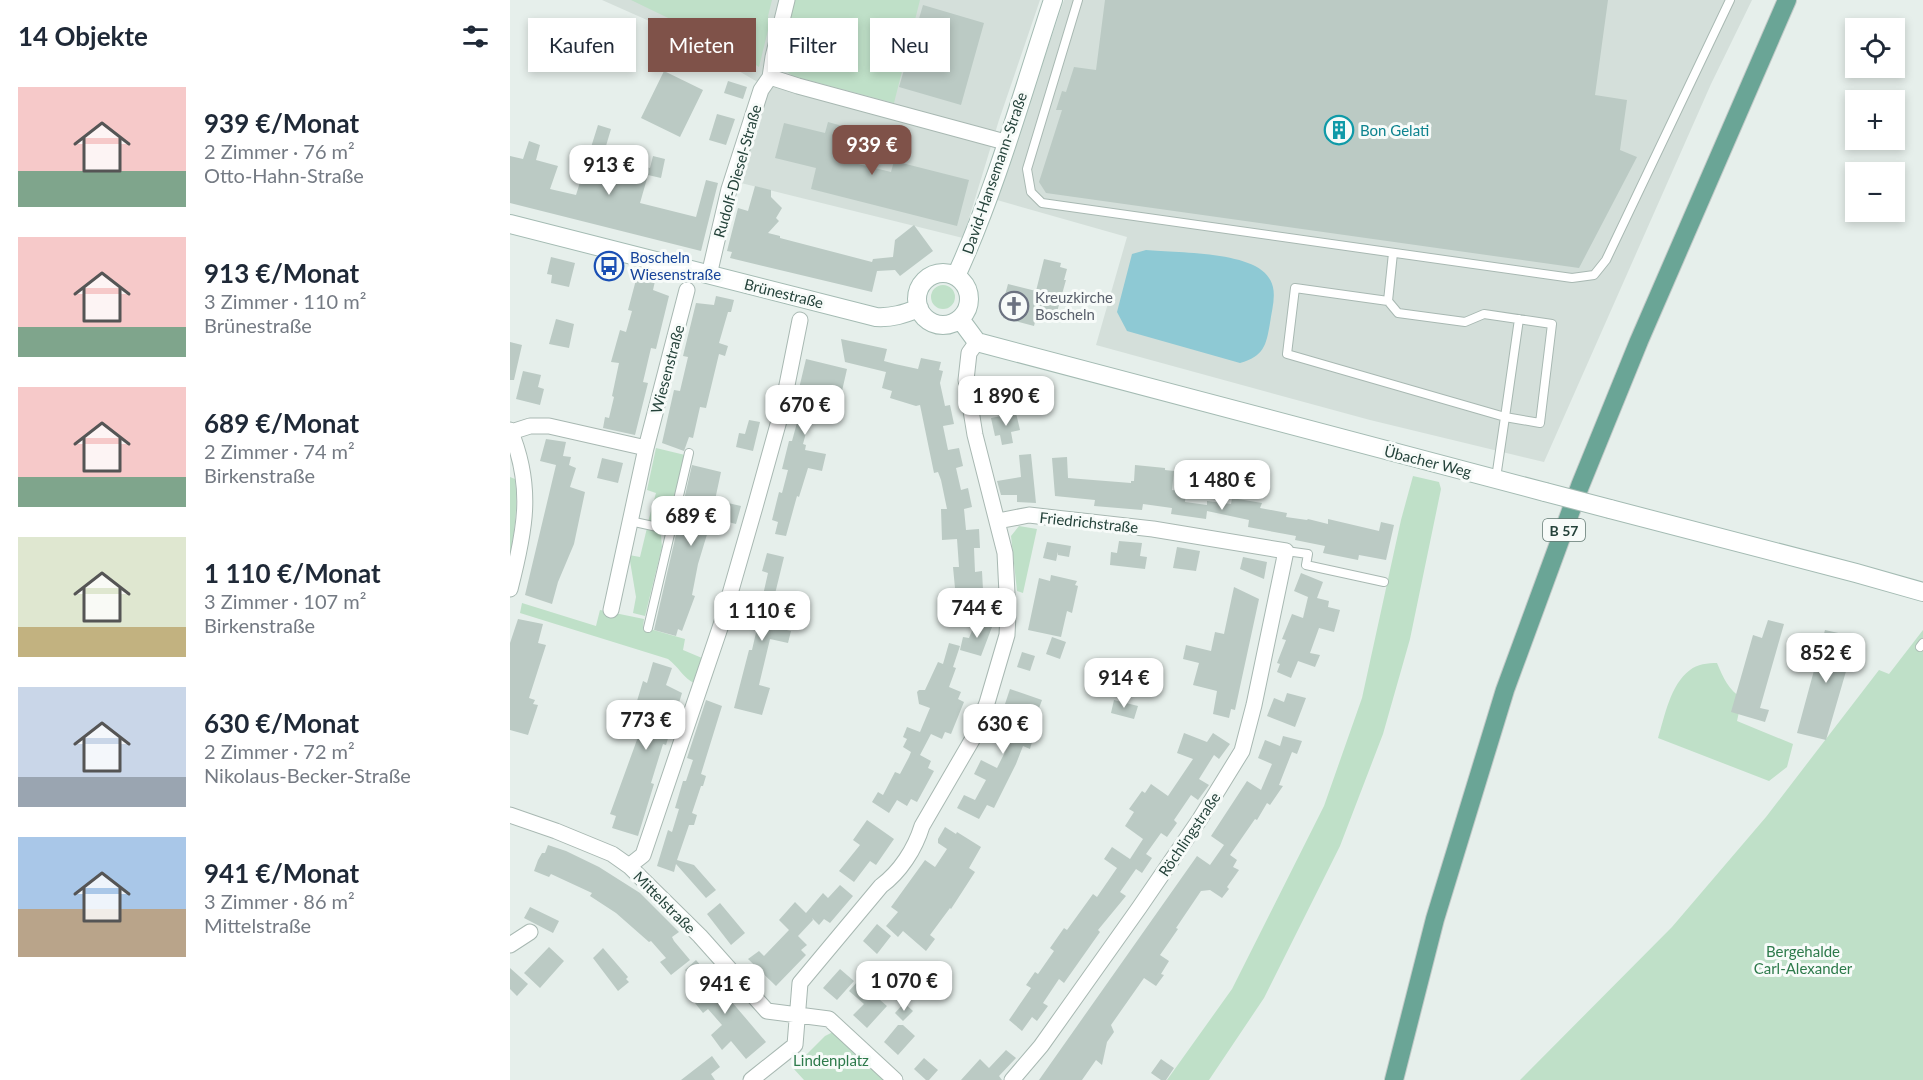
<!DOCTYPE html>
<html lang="de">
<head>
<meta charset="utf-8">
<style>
	:root { --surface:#fff; --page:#f2f2f3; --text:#1f2937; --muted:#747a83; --accent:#7f5249 }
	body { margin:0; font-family:Lato,sans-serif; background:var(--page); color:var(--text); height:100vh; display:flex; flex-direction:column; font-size:22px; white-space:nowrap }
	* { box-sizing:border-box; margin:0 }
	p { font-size:20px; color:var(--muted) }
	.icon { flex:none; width:33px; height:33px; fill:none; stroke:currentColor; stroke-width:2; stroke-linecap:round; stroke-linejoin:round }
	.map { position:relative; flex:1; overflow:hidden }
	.sheet { display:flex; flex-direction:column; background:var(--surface); width:510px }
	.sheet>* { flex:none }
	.guide { position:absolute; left:18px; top:18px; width:570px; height:54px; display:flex; gap:12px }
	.tools { position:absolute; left:1335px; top:18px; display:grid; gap:12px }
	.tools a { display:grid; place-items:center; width:60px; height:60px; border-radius:0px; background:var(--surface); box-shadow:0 3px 9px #0003; font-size:30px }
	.price { position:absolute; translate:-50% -51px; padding:0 14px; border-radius:12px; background:#fff; color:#222; font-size:20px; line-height:39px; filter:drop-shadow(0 2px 3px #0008) }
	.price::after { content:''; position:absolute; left:50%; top:36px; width:18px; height:14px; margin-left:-9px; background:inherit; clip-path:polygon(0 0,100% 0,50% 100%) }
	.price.current { background:var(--accent); color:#fff }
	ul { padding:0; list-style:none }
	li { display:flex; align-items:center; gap:18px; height:150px; padding:0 18px }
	li span { display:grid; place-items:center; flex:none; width:168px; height:120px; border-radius:0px; color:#555 }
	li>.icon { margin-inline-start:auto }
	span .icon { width:72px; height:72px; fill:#fffc; stroke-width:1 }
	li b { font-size:26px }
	h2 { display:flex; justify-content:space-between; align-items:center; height:72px; padding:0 18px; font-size:26px }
	.chip { padding:0 21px; border-radius:0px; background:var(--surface); box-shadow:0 3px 9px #0003; font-size:21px; line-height:54px }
	.chip.current { background:var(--accent); color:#fff }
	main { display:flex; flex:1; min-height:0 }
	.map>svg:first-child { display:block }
	.built { fill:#d4dfda }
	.green { fill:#bfe0c8 }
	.water { fill:#8ec9d4 }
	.building { fill:#bbcac4 }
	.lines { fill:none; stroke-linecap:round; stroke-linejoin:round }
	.lane-casing { stroke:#a8b8b2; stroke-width:10 }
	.street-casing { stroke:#a8b8b2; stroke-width:17 }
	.secondary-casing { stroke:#a4bbb3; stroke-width:20 }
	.primary-casing { stroke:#c2cac8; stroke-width:20 }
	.lane { stroke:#fff; stroke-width:8 }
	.street { stroke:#fff; stroke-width:15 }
	.secondary { stroke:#fff; stroke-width:18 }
	.primary { stroke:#6aa596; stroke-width:18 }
	.secondary-bridge-casing { stroke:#a4bbb3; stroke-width:20; stroke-linecap:butt }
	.secondary-bridge { stroke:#fff; stroke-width:18 }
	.labels { text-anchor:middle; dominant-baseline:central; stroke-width:6; stroke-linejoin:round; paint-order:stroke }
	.shield { fill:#f7fbf9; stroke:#637a73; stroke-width:1.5 }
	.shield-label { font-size:14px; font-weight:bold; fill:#24423a }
	.culture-label { font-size:15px; fill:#0d838f; stroke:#f7fbf9; text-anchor:start }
	.street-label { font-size:15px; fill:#24423a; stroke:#f7fbf9 }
	.transit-label { font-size:15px; fill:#164399; stroke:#f7fbf9; text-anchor:start }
	.worship-label { font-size:15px; fill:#5b616d; stroke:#f7fbf9; text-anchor:start }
	.park-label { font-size:15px; fill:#2d7a4b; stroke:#f7fbf9 }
</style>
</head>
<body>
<main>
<section class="sheet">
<h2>14 Objekte<svg class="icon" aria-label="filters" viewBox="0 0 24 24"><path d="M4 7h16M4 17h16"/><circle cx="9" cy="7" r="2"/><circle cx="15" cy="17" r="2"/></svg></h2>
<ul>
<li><span style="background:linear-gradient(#f6c9c9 70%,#7fa58c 0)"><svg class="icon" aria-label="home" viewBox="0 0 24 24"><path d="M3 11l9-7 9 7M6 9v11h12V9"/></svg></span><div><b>939 €/Monat</b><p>2 Zimmer · 76 m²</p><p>Otto-Hahn-Straße</p></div></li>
<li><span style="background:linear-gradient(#f6c9c9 75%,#7fa58c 0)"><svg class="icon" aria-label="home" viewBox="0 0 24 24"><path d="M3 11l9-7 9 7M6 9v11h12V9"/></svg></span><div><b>913 €/Monat</b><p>3 Zimmer · 110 m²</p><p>Brünestraße</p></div></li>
<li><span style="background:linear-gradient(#f6c9c9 75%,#7fa58c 0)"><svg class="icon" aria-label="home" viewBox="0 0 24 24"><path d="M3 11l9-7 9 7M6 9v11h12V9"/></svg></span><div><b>689 €/Monat</b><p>2 Zimmer · 74 m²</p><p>Birkenstraße</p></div></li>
<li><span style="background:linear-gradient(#dfe7d0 75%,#c2b280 0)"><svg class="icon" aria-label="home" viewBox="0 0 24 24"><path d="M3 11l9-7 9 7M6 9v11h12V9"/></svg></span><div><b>1 110 €/Monat</b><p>3 Zimmer · 107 m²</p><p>Birkenstraße</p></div></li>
<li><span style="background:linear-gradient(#c9d6e8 75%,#9aa5b1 0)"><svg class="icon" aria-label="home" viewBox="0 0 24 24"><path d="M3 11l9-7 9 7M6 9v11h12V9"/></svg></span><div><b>630 €/Monat</b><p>2 Zimmer · 72 m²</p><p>Nikolaus-Becker-Straße</p></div></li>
<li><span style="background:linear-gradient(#a9c7e8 60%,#b9a48a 0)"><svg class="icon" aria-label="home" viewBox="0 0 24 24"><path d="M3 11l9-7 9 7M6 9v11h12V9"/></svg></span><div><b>941 €/Monat</b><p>3 Zimmer · 86 m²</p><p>Mittelstraße</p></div></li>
</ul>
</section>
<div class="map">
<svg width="1413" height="1080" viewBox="0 0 1413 1080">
	<rect width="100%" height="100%" fill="#e6efeb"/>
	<path class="built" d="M92,0H530L489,120L453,238L227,182L258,88L155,28Z
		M554,0H1242L1201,84L1034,462L860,420L586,345L617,237L487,200Z"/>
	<path class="green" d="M121,0H262L258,16L260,22L249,67L218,47Z
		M285,0H410L384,103L283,76C279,73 275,71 274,66C269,50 281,17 285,0Z
		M421 297a12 12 0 1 1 24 0a12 12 0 1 1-24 0Z
		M146,448L175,455L159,518L151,524L138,522L146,493L137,490Z
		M903,476L929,482L931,489L900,639L873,734L830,846L754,998L699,1080H657L722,989L814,806L852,698L891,520Z
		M0,477L5,479C8,505 5,530 0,556Z
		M509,526L527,529L513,593L507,591L501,536Z
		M137,528L146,531L151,535L152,547L135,616L123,613L126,597L119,555L130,557Z
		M12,603L86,626L90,610L134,619L133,627L175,639L173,650L192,658L184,683C174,679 168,666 158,659L10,613Z
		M1413,630V1080H1010L1162,927L1256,817L1369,670L1379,674Z
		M1207,663C1213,677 1219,691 1232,698L1227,721L1283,744L1277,767L1259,781L1148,738C1155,716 1160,685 1180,670C1187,664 1198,663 1207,663Z
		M323,1032L376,1080H294L283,1068L315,1036Z"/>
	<path class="water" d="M636,250C666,253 743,251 759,278C768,291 762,308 760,323C756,346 754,356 730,363L617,331L607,312L622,254Z"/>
	<path class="building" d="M595,0H1098L1085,95L1117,100L1110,150L1127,157L1069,268L536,193L529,182L552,110H546L552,91L556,92L564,67L586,70Z
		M413,5L474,23L451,105L389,87Z
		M154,71L193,90L170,137L131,118Z
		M218,81L237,87L233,99L214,93Z
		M207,114L225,119L216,145L199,140Z
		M318,122L340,128L332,160L381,172L384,161L459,180L447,226L301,189L306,168L265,158L274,123L315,133Z
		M88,125L101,129L93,156L140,168L143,156L155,159L151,178L138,175L140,168L130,203L186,217L196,180L208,183L191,251L0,203V156L13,159L19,141L30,145L26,160L48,166L40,189L66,195Z
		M245,186L261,190V197L272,208L266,218L269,221L258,233L270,236V238L362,262L363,259L383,257L385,240L404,225L423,251L390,276L385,270L367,271L362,292L220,258L222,252L217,251L228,208L238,211Z
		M41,257L65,263L59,287L41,283L42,275L37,274Z
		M534,259L551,263L550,267L557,269L554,280H556L545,319L533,317L531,323L525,322L524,326L493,318L495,310H491L498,284L526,291Z
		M127,276L145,281L143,290L159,296L146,349L141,348L133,382L138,383L125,435L93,428L95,417L99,418L104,397L102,396L109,363L101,362L110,330L116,332L122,311L118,310Z
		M206,296L224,300L221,312H218L209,343L218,346L215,356L209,354L196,408L190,407L183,438L179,437L174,451L152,443L164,390L170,391L178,357L173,356L186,303L204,305Z
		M46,319L64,324L59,348L39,344Z
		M331,339L377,349L374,361L385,364L408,369L411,358L431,362L429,370L433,371L430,383L435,406L440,405L444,424L433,426L438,450L449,448L453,466L446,468L451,490L458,488L462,507L454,509L456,530L469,529L470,548H464L465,572L472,571L473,590H463L461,615L441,612L445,588L443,567H449L447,539L432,540L431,509H437L431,480L428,472L424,473L410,405L406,406L380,398L382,391L372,388L376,372L335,362Z
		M0,342L12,345L4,380H0Z
		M296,359L337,369L332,391L319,388L313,410L303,407L293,444L296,445L295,450L316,454L312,471L298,468L289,497L287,496L276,536L265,534L268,522L262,520L269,492L272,493L278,470L272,469L279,441H282L288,419L282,418Z
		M13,371L31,375L28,387L34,389L30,405L6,399Z
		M506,413L510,430L501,432L503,443L492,445L490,435L485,436L481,418Z
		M239,420L250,422L243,451L226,447L229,433L235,434Z
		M36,439L56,442L53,456L61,457L59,465L66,468L60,487L75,492L64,544L48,582L42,604L15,595L46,465L30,461Z
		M521,454L526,503L507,502V495H491L487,481L511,477L509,455Z
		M557,457L558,478L621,483V481H624L625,465L655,468V470L664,471L662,490L676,492L675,502L697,505V501L721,504L722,498L752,503L750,508L777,513L776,517L797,520L798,519L818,524V519L869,531L871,522L884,525L876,560L849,555L848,560L813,553L815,546L785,540L786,536L738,527L739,520L697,511L696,519L661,514L662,508L633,504L632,510L584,506L585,500L545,496L542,458Z
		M92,458L113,463L108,483L87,478Z
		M182,465L211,472L205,500L231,506L226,524L202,518L188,564L182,595L185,596L172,631L168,629L166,636L144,630Z
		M609,541L632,543L630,556L637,557L635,569L600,565L601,552L607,553Z
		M537,542L561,546L559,557L548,555V552L546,561L533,558Z
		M667,547L690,551L686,571L663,568Z
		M257,553L274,557L264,598L267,599L260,626L281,631L278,643L260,639L249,685L260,688L252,715L224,708L239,650H242L248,624L243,623L249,594L253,595L258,573L252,571Z
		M733,557L757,562L754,579L730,569Z
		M791,573L813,582L807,598L819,601L818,607L830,610L824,632L809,628L800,653L810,655L805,667L788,661L781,678L767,672L770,664L767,663L776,640L772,639L782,614L793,618L798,597L784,591Z
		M541,575L567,581L565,585L568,586L562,613L557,611L551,637L518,630L529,578L540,581Z
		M724,587L749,599L725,710L721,709L719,718L703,714L707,691L683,685L689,663L673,659L676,645L701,651L705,632L714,634Z
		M8,619L33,624L28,643L36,645L19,698L25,700L23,704L28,705L18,735L0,730V643Z
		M1258,620L1274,624L1250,708L1259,710L1255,722L1221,712L1243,635L1252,638Z
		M466,621L482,627L471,656L450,650L453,637L459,638Z
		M1315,630L1346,637L1316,740L1287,733Z
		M542,637L556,642L550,659L536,654Z
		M439,643L450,646L443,667L446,668L439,687L451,692L448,699L454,702L441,734L435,732L432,739L421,734L410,755L421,761L418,768L424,771L407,802L401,799L397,806L387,800L379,813L362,802L368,792L373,795L385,772L390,774L399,757L401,752L393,747L397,739L393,737L397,727L410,732L420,708L409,704L407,692L409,690H415L428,662L433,664Z
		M512,652L525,656L520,671L507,667Z
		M143,662L162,668L156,685L172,693L156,745L153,744L141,783L144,784L128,836L102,828L106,816L100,814L132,726L135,727L142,706L127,701L133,681L137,683Z
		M500,689L532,700L528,711L524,709L515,731L524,735L520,749L513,746L506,764L484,808L477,805L469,819L447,808L454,795L465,800L476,780L464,774L471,760L487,768L498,746L481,739L487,725L499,730L507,708L495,704Z
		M777,693L796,698L785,727L757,716L764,698L774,702Z
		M196,700L212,706L191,774L196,776L193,786H191L182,813L187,815L184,825H179L167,860L184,865L206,890L196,898L166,864L164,872L147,866L158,830L162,832L169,809L165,808L173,781H176L183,760L177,758Z
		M604,700L628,706L624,719L601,713Z
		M674,733L697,742L703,733L720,744L709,759L704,755L689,779L699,785L688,800L681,795L664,820L667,823L657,837L651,833L636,854L642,858L632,873L626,869L610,892L616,896L588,930L590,932L554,983L549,979L533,1003L538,1006L527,1021L522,1017L512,1031L499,1020L521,988L516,985L525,972L528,974L544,951L540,948L554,928L557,930L583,894L587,897L607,868L594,859L602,847L620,859L633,839L615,826L624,812L619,809L632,791L635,793L641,784L658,796L683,759L667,753Z
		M773,736L792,741L787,754L782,752L769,785L773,786L760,805L757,803L747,820L745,819L720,855L727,860L723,867L729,870L717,887L719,889L712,898L700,890L691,891L666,928L668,929L650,955L659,961L651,974L654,975L646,986L634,978L601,1025L604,1032L597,1042L592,1065L586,1060L572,1080H529L687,856L700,865L714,845L701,836L737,781L751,790L762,764L748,758L755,740L770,746Z
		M357,820L384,839L366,865L360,861L344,882L329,871L350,845L343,840Z
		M435,827L446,834L447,832L471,847L459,868L465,872L441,909L440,908L420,935L425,939L416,951L393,931L388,937L376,926L388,912L381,907L415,860L425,867L437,849L428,843V839Z
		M38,845L56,851L89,867L130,893L169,932L162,937L164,941L180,960L161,975L150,962L156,958L141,941L139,942L106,913L80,896L82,893L41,874L39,877L24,871L28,860L32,853H35Z
		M330,885L343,896L320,923L314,919L309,925L302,918L303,920L288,936L297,945L291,950L296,955L266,986L238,959L249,951L254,956L279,930L269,920L285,902L296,913L313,893L318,898Z
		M210,903L235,933L221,945L197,914Z
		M20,907L49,921L43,933L14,918Z
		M367,924L381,936L367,954L353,941Z
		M39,947L54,961L30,988L14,973Z
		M93,948L118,977L116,979L119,982L108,991L83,958Z
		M186,960L256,1042L236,1059L221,1041L212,1050L201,1035L212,1025L198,1009L193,1013L185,1003L195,994L175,970Z
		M0,968L18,984L7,996L0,989Z
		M330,969L344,981L327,1000L313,988Z
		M348,981L377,1006L357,1028L343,1015L354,1004L339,991Z
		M394,1003L403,1011L393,1021L385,1013Z
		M388,1025H393L405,1036L388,1055L374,1042Z
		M496,1050L506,1058L489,1076L492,1080H451L470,1059L479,1068Z
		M202,1056L210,1067L201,1074L205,1080H171Z
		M414,1058L428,1070L419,1080H416L404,1069Z
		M651,1059L664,1068L656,1080H651L641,1073Z"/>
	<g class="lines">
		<g class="lane-casing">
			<path id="lane" d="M568,0L517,169L521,192L532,203L1062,278L1084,275L1096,260L1220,0
				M878,301L883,253
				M986,478L995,417L777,354L785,288L878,301L888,313L955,322L974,314L1042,324L1030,423L995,417L1009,319
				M120,521L161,530
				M776,551L798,554L796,565L874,582
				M138,628L179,453
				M1410,647L1413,643"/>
		</g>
		<g class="street-casing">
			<path id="street" d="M260,77L288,86L495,142
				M199,275L219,189L251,90L260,77L263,57L277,0
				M0,430C24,487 15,531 0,589
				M1,432L20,426H39L136,448
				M488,521L519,515L643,529L776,551L744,705L732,751L690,819L629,908L531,1046L502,1080
				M101,610L136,448L177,290
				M0,815L46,831L102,854L119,866L190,936L257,1011L319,1019L385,1080
				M119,866L133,855L211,625L245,507L272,410L290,320
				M0,945L20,932
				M241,1080L285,1045L290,983L371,886C390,872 405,849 412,826L462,740L477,703L497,635L498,614L495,553L465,435L456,380L459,353L467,342"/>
		</g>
		<g class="secondary-casing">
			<path id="secondary" d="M0,224L366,317C382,318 394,314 409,308
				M407 299a26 26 0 1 1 52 0a26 26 0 1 1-52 0Z
				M446,276C486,189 513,91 543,0
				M450,319L467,342L1035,492
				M1100,509L1346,573L1413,592"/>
		</g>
		<g class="primary-casing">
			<path id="primary" d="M884,1080L925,919L995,690L1070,486L1129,341L1277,0"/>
		</g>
		<use href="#lane" class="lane"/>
		<use href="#street" class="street"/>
		<use href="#secondary" class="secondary"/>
		<use href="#primary" class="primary"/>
		<g class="secondary-bridge-casing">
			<path id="secondary-bridge" d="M1035,492L1100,509"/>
		</g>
		<use href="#secondary-bridge" class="secondary-bridge"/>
	</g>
	<defs>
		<g id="building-ring" transform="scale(1.5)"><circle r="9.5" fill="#f7fbf9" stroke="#0f9aa8" stroke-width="1.5"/><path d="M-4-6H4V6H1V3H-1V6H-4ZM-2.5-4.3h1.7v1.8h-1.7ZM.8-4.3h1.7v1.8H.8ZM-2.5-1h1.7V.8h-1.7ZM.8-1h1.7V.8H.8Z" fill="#0f9aa8"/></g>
		<g id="bus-ring" transform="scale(1.5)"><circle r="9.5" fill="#f7fbf9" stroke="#1a4fb4" stroke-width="1.5"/><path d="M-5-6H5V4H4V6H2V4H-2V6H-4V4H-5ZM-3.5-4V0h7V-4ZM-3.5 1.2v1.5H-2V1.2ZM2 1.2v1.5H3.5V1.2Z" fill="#1a4fb4"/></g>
		<g id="church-ring" transform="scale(1.5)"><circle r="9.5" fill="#f7fbf9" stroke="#6b7280" stroke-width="1.5"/><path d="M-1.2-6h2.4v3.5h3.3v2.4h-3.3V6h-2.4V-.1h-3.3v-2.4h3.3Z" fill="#6b7280"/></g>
	</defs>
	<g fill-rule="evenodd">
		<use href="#building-ring" x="829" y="130"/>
		<use href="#bus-ring" x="99" y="266"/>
		<use href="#church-ring" x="504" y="306"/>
	</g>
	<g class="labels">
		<rect class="shield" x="1033" y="519" width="42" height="22" rx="4.5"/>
		<g class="shield-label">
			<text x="1054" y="530">B 57</text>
		</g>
		<g class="culture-label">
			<text x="850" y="130">Bon Gelati</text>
		</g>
		<g class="street-label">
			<text transform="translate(227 171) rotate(-74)">Rudolf-Diesel-Straße</text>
			<text transform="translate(484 173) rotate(-71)">David-Hansemann-Straße</text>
			<text transform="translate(274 293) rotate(14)">Brünestraße</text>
			<text transform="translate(157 369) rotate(-75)">Wiesenstraße</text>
			<text transform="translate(918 461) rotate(14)">Übacher Weg</text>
			<text transform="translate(579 522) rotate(6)">Friedrichstraße</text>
			<text transform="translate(679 834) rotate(-56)">Röchlingstraße</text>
			<text transform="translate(155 902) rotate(45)">Mittelstraße</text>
		</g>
		<g class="transit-label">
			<text x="120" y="257">Boscheln<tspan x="120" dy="17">Wiesenstraße</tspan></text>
		</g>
		<g class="worship-label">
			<text x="525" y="297">Kreuzkirche<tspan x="525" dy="17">Boscheln</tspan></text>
		</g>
		<g class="park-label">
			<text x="1293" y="951">Bergehalde<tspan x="1293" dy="17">Carl-Alexander</tspan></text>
			<text x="321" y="1060">Lindenplatz</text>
		</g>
	</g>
</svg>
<div class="tools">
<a><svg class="icon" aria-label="locate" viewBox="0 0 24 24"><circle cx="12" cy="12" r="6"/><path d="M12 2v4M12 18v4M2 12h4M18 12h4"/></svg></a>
<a>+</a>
<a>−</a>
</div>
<b class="price current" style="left:362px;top:176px">939 €</b>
<b class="price" style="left:99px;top:196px">913 €</b>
<b class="price" style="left:496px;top:427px">1 890 €</b>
<b class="price" style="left:295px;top:436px">670 €</b>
<b class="price" style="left:712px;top:511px">1 480 €</b>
<b class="price" style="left:181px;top:547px">689 €</b>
<b class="price" style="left:467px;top:639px">744 €</b>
<b class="price" style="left:252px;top:642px">1 110 €</b>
<b class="price" style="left:1316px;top:684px">852 €</b>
<b class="price" style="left:614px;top:709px">914 €</b>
<b class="price" style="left:136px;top:751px">773 €</b>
<b class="price" style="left:493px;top:755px">630 €</b>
<b class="price" style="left:394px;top:1012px">1 070 €</b>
<b class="price" style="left:215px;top:1015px">941 €</b>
<div class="guide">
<a class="chip">Kaufen</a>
<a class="chip current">Mieten</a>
<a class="chip">Filter</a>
<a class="chip">Neu</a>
</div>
</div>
</main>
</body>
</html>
